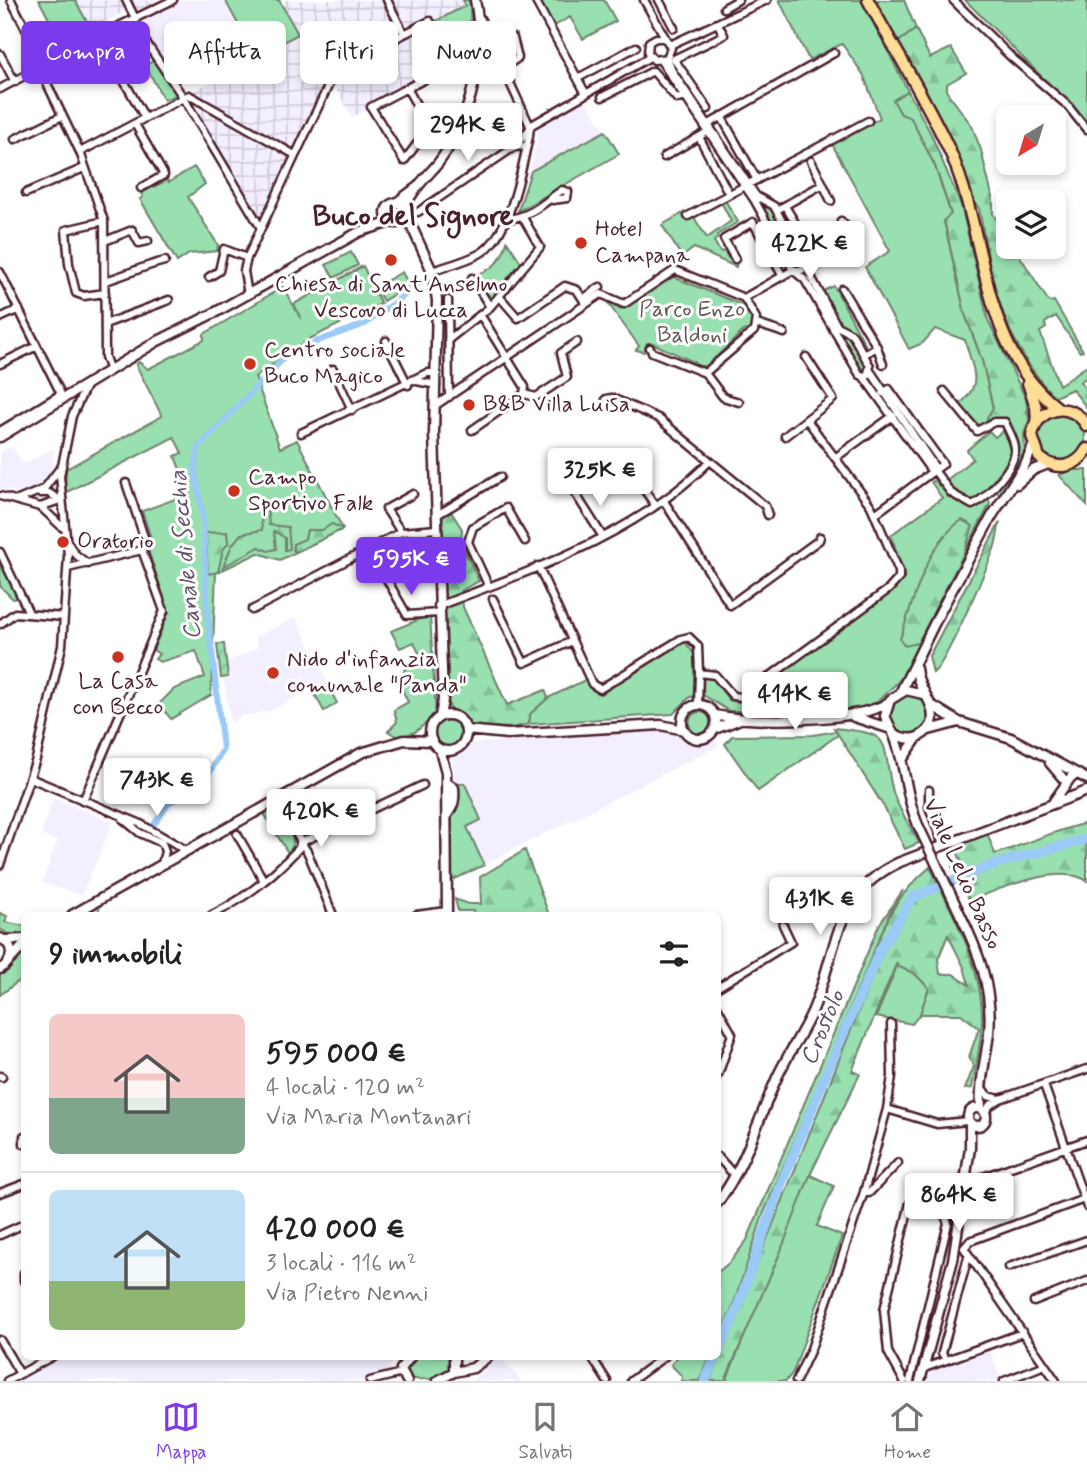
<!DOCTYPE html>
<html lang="it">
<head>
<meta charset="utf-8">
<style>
	:root { --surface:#fff; --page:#f6f6f6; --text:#222; --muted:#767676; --line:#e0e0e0; --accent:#7c3aed }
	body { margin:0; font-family:Mynerve,sans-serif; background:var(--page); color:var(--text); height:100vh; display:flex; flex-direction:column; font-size:26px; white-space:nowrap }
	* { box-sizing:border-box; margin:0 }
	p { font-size:23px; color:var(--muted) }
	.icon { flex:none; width:38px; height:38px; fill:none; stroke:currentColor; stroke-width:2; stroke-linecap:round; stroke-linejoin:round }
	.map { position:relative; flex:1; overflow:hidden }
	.sheet { position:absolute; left:21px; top:912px; width:700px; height:448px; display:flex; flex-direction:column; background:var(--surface); border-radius:10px; box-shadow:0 4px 10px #0003 }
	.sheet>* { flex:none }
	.top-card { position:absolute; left:21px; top:21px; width:700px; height:63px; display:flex; gap:14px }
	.needle { width:46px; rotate:218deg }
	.fabs { position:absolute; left:996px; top:105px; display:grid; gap:14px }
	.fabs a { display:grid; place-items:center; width:70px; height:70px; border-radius:10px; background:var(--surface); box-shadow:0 4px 10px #0003; font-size:35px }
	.price { position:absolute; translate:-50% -60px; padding:0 16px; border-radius:7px; background:#fff; color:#222; font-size:23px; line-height:46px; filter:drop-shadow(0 2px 4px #0008) }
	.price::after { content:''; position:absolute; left:50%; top:42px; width:21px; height:16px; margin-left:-10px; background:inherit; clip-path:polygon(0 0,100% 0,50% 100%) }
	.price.current { background:var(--accent); color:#fff }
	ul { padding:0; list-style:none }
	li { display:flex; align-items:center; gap:21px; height:175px; padding:0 28px }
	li+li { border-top:2px solid var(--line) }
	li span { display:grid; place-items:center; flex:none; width:196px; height:140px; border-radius:10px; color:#555 }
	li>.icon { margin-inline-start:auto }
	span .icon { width:84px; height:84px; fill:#fffc; stroke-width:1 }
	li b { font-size:30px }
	h2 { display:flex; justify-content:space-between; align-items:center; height:84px; padding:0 28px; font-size:30px }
	.pill { padding:0 24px; border-radius:10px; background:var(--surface); box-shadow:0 4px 10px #0003; font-size:24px; line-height:63px }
	.pill.current { background:var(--accent); color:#fff }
	.tabs { display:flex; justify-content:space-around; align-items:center; height:98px; border-top:2px solid var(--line); background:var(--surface); font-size:19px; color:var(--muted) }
	.tabs a { display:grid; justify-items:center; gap:4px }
	.tabs .current { color:var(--accent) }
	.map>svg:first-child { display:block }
	.built { fill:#f4effe }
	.industrial { fill:url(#industrial-grid) }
	.green { fill:#98e0af; stroke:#71806d; stroke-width:2 }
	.forest { fill:url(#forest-firs); stroke:#71806d; stroke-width:2; fill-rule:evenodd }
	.garden { fill:url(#garden-furrows); stroke:#71806d; stroke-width:2 }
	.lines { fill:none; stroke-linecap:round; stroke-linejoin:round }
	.stream { stroke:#7b86a5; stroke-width:2 }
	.canal { stroke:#9bcaf6; stroke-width:6 }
	.river { stroke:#9bcaf6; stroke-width:10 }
	.street-casing { stroke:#4a1f2b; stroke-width:11 }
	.secondary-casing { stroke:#4a1f2b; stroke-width:13 }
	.primary-casing { stroke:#4a1f2b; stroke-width:15 }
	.street { stroke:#fff; stroke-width:6 }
	.secondary { stroke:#fff; stroke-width:8 }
	.primary { stroke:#ffdd96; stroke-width:10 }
	.secondary-bridge-casing { stroke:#4a1f2b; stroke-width:13; stroke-linecap:butt }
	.secondary-bridge { stroke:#fff; stroke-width:8 }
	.poi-dot { fill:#c8321e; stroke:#fff; stroke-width:2.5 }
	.labels { text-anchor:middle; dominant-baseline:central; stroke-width:6; stroke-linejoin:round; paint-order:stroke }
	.poi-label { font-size:23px; fill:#4a1f2b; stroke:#fff; text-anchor:start }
	.park-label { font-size:23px; fill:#615953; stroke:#fff }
	.street-label { font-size:23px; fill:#4a1f2b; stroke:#fff }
	.water-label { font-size:24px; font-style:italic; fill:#625268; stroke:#fff }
	.district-label { font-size:30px; font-weight:bold; fill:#4a1f2b; stroke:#fff }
</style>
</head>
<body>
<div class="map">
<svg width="1087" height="1381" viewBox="0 0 1087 1381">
	<defs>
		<pattern id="industrial-grid" width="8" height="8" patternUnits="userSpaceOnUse" patternTransform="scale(1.75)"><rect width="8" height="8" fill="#f4effe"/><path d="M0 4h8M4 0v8" fill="none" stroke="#d3ccda"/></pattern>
		<pattern id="forest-firs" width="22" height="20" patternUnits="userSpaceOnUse" patternTransform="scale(1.75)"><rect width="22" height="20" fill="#98e0af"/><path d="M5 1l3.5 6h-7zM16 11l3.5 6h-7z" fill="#84c097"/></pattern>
		<pattern id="garden-furrows" width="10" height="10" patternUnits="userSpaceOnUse" patternTransform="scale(1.75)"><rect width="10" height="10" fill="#98e0af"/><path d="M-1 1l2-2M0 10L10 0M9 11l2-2" fill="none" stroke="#84c097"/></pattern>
	</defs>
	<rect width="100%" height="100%" fill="#fff"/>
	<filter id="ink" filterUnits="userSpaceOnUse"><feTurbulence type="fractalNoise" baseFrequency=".0143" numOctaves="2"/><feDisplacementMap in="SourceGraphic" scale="14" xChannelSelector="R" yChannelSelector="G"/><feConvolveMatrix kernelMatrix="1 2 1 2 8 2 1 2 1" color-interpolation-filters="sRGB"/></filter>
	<g filter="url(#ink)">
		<path class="built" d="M180,0H225L256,57L220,77L196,37L161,55L135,23Z
			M584,97L605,131L531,171L540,122Z
			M12,446L23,464L55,448L51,472L33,489L18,492L0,489V453Z
			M296,617L327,682L270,711L241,716L231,724L221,665L258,647L255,637Z
			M674,730L692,742L702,745L716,740L719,746L451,881L450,818L457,807L453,759L467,744Z
			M53,798L113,822L82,895L42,883L57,841L41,835Z
			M988,1345L1001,1381H924L927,1367Z
			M61,1356H397L388,1368L390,1381H13Z
			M495,1356H500L521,1381H472Z"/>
		<path class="industrial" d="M77,0H179L137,22L130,9L91,29Z
			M279,0H463L466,6L437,21L456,66L352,117L332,82L261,228L183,97L297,35Z"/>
		<path class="green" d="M39,0H75L91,29L66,52Z
			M225,0H279L298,34L256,57Z
			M463,0H469L470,5L472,59L456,66L436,21L465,6Z
			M543,0H604L616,21L583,39L570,17L551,28L537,3Z
			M779,0H862L908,91L894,100L901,114L911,117L935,166L951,215L944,221L965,314L982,360L993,408L987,418L989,426L981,432L956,407C985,386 973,371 965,340L935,329L923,343L909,349L865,267L890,251L832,144L880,118L863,74L842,44L809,60Z
			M875,0H904L916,29L897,43Z
			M965,0H1087V122Z
			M121,36L140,68L155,60L176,95L164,100L149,72L130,81L109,44L100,47L99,44Z
			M605,131L619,154L518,211L531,171Z
			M194,167L205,184L188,197L218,245L217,251L189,254L177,262L140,199L143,197L141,193L167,180L169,182Z
			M725,200L738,222L717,235L718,238L714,241L720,252L724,251L728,258L737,261L736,267L694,248L682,257L662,225L685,212L688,218L693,216L707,238L731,221L721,202Z
			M771,207L802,263L800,267L794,266L764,212L765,208Z
			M507,241L522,264L492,302L474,275C493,271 503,259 507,241Z
			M351,252L358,265L334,278L326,265Z
			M363,266L381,304L311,338L255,377L280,448L297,440L343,529L280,560L258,553L216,573L211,695L171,719L159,704L174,689L205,677L196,651L160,662L155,659L159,654L153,650L169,612L149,553L151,538L142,511L189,494L175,456L182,453L174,437L65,493L66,469L162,416L136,365L139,362L148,369L204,340V334L283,287L301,319L294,304Z
			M402,272L409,285L383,301L375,287Z
			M671,276L745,306L752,316V329L743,331L707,366H693L694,362L652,343H647L644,352L636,350L639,346L605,299L619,309L625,307Z
			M834,286L867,348L864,349L852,331L837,320L821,292Z
			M844,334H849L868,372L862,374L842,340Z
			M1037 438a24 24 0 1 1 48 0a24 24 0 1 1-48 0Z
			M989,431L995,437L1003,431C1018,460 1004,466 986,489L990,504L926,626L904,676L873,706L844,711H729L703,695L690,697L673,714L529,724L530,714L548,698L585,680L600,693L685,642L729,700L743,703L905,578L891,535L942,498L931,482L935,480L939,486L973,459L967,450Z
			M1072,470H1087V506L1059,475Z
			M0,564L18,598L13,599L0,586Z
			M430,615L436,715L415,732L399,738L388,731L397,722L394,710L408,702L399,683L405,669L422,660L414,642L400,648L391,631Z
			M327,685L337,703L324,711L314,693Z
			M889 716a20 20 0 1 1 40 0a20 20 0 1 1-40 0Z
			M689 723a11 11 0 1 1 22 0a11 11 0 1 1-22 0Z
			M433 733a15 15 0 1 1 30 0a15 15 0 1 1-30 0Z
			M836,731L838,735L758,791L725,744L732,736L813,735Z
			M456,783L465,784L481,820L467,827L484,865L451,881L450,818L457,807Z
			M290,802L308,834L304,836L297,830L286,811Z
			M263,812C280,811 303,838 288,853Z
			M903,890L889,915L763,1215L732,1309L718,1341V1272L730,1262L747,1240L879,925Z
			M0,913L7,916L5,922L24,926V934L10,935L0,929Z
			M24,952V977L0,995V973Z
			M897,966L914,973L929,988L920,1014L912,1024L876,1017Z
			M810,1175L834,1186L817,1226L842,1236L793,1372L786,1381H726Z
			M424,1356H448L452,1361L451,1371C439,1379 423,1381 409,1378L404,1369L411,1360Z
			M678,1356H711L699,1381H681L682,1376L671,1365Z"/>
		<path class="forest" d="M916,29L930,58L951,48L966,73L947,84V92L972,126L981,150L993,200V214L1008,238V247H1014L1049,302L1054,301L1083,351L1080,352L1056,316L1045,323L1046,328L1040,332L1059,385L1087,366V377L1080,382L1087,391V408L1072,389L1053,398L1027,362L1010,331L994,288L979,209L970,195L936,111L897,43Z
			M908,91L931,134L961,205L988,320L1026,399L1029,420L1024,434L1025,450L1001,495L992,489C1016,458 1019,459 1004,422L989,426L987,418L993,408L982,360L965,314L944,220L951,214L935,166L911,118L901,114L893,100Z
			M266,499L269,525L288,527L290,549L285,550V538L274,531L276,549L268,551L259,547L223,567L232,545L241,534L262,530L260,500Z
			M450,510L462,529L461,543L479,581L462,590L463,607L507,705L545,690L548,698L530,714L529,724L511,728L472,727L466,718L450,708L446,700L448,672L439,517Z
			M962,520L973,526L964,553L918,643L905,646L900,639C914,600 926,544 962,520Z
			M1000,522C998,530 997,540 994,549C987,567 944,668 933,673L929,656Z
			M332,524L343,529L296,552L293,550V544L305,539L307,530H322Z
			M227,532L228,543L223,550L218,572L208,574L206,533Z
			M834,728C894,734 881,738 892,788C896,807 911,826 919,843L905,849L884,807Z
			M1087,823V881C1061,863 997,889 970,901L952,867L962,863L954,844L987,833L995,854C1027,844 1055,830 1087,823Z
			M525,850L549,915H474L473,911H458L455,899L468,904H481L480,877Z
			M930,867C952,913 980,960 982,1013C983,1037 976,1064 972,1088L965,1089L974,1066L969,1057L979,1028L961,1014H920L929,988L914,973L897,966V962L852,1071L860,1074L810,1175L780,1253L725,1381H710L877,965L870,961C888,917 893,899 930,867ZM948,935L964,967L969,985L953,974H940L938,959Z"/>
		<path class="garden" d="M217,644H224L228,677L221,678Z"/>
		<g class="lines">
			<path class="stream" d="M96,915L100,907"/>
			<path class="canal" d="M155,823L169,803L207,777L223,749L207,608L203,517L195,470L198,448L284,358L318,341L365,324L417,286"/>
			<path class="river" d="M718,1354L737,1309L782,1182L829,1067L880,950L913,897L995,864L1087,839
				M705,1381L716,1356"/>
			<g class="street-casing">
				<path id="street" d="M11,0L45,66
					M126,0L136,20
					M387,0L404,34
					M535,0L586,94
					M644,0L671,48L667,58L654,60L648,53L649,42L656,38H664
					M659,0L674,28
					M953,0L1011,57L1067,105L1087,130
					M724,8L738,0
					M132,22L183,97L261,228
					M670,45L767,0
					M106,49L145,118
					M69,53L83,37L106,32
					M0,54L15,82
					M661,61L755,201L793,270L805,280L857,370L860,375L867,376L870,366L852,334L837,326L774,206L756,196L672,71L667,58
					M503,68L518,58L513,38
					M40,69L80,152L104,221L105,357L110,371
					M578,78L636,47
					M0,89L88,41L173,0
					M602,97L653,71L677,99L686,97
					M708,109L674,59L724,35L718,24
					M721,116L757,180
					M135,124L164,175L141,188
					M709,124L834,53
					M530,126L650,57
					M699,137L729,194
					M15,139L62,116
					M516,146L530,128
					M80,152L189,95L295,155
					M664,157L709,131
					M811,161L823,184
					M26,193L84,168
					M785,206L815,256
					M777,210L823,184L831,201
					M418,212L514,147L527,146
					M688,216L868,121
					M506,219C530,218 546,201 562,190L568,192L567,198L553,200
					M104,221L66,230L69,264L76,293L84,296L105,293
					M105,241L132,230L139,243L148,241
					M735,259L724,239L753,222L782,275
					M432,271C447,266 464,262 479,254C510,238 522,168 529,136L530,126L480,18
					M0,272L61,394L0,431
					M209,277L219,271L224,249L247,258
					M472,278L490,307
					M105,281C126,275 143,266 165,261
					M842,289L877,347L864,354
					M248,295L244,271L247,258L331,80L348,62L430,21L452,66L407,88L429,128L404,161L371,107L407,88
					M499,296L518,318L565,286L577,290L586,304
					M583,299L600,287
					M448,300L449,397
					M0,318L19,309
					M105,324L169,300
					M757,324L784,333
					M448,340L490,307L540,247L522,216
					M386,341L408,385
					M877,347L883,364
					M650,348L652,352L705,373L754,331L756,318L744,298
					M0,364L37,346
					M333,369L352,410
					M871,372L936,469
					M705,373L723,397L739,402
					M863,376L932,472
					M417,381L436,385
					M524,394L536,397L567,377L561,353L577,342
					M606,399L612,398L658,418L710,461
					M436,405L601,294L624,304L675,270L744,298L793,270H802L805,262L852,234L841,221
					M472,430L524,394L525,387L481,316
					M301,433L427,373H437
					M785,436L833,399L806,357
					M835,458L893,416
					M623,459L655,505
					M934,470L951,493L972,505C986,499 1016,466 1015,449C1015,440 1008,430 1005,422H994L977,431L944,391
					M598,478L575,493L603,537
					M39,493H49L60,500
					M0,496L40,507L60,500
					M18,500L44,489L60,468
					M664,501L730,605L819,540L820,537
					M42,508L62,527
					M875,514L943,464L889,389L883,393
					M437,515L500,477
					M401,532L386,509L413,494
					M68,543L75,554L88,564
					M0,552L29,613
					M538,566L592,684L600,689L681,639L689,637L698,646L699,673L715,675L733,696L742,697L889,589L899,578V571L871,506L807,420
					M68,568L142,550
					M386,578L407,615L439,613
					M489,587L468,542L473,527L506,508L525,541
					M493,599L524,663L570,642
					M438,606C533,570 638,534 710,461L765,506L768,515
					M252,610L401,532L437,529
					M0,624L15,613L64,617
					M698,705L699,673
					M30,778L139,823L186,850
					M929,790V807L943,845
					M275,800L308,853L333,915
					M83,801L164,611L142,550L144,537L126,483
					M123,819L140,833L162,843L165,851L162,864
					M237,834L264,881
					M0,865L36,759L62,646L68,556L60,476L72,416L86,386
					M212,915C246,898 273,876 299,848L300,843L423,785
					M416,915L447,911
					M718,987L791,942L783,925
					M718,1008L732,1034L718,1075
					M0,1076L2,1077
					M1044,1085L1087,1207
					M981,1087L988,1096L1000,1099
					M887,1109L892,1076L891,1024
					M986,1115L989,1106L1000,1099L1087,1069
					M24,1136V1144
					M718,1157L735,1176
					M980,1178L1087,1140
					M864,1192L869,1193L898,1163
					M0,1193L24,1184
					M928,1197L941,1211L960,1216
					M0,1235L24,1224
					M1009,1267L1087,1240
					M24,1273V1281
					M1034,1302L1087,1281
					M0,1340L20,1374
					M591,1356L607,1381
					M946,1360L942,1353L968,1257
					M927,1367L1022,1333
					M7,1381L53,1356
					M370,1381L402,1373
					M631,1381L665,1356
					M796,1381L811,1349L864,1192L887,1109L937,1124L968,1121
					M904,1381L888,1352L884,1310L910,1203L941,1194L951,1199H963
					M910,1381L948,1223L943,1211
					M1004,1381L1045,1365
					M1056,1381L964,1248L970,1241L1087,1198"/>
			</g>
			<g class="secondary-casing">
				<path id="secondary" d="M396,203L416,188
					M386 213a10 10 0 1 1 20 0a10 10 0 1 1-20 0Z
					M405,211C408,193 428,176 439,162C472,117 486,54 475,0
					M406,214L432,271L437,300L434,434L443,700L440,716
					M0,437L156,342L216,312L359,232L391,222
					M1017,484L1033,470L1048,464
					M916,668C917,690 937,702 932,724C923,739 909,743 893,733L885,716L890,700L906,690L923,694
					M901,691L940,612L992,516L1026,463L1033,446
					M682 722a17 17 0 1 1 34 0a17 17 0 1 1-34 0Z
					M933,706L959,722L1011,738L1078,774
					M430 733a18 18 0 1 1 36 0a18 18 0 1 1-36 0Z
					M715,715C748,723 860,722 887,703
					M854,717L888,728
					M715,729L738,720
					M466,730L508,734L661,725L684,730
					M929,730L959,722
					M893,733C906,763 904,793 918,825
					M440,750L446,772L447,915
					M902,760L917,738
					M1050,763L1067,783
					M446,782L454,788C455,800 454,805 447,815
					M1054,801L1071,777L1078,774L1087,779
					M960,914C979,952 993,990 989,1033C986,1058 979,1083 981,1108
					M72,915L361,753L404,740L431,741
					M0,938C15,944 14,962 0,969
					M5,940L24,939
					M10,960L24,945
					M968 1117a9 9 0 1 1 18 0a9 9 0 1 1-18 0Z
					M718,1202C745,1166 757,1123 775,1082C785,1058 801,1036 812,1012C838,952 832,893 900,862L1087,791
					M454,1372L473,1368L489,1356
					M407,1381L401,1369L411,1356
					M437,1381L454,1372V1356
					M920,1381L953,1260L970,1148V1124"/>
			</g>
			<g class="primary-casing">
				<path id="primary" d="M868,0C896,52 928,102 952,156C987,238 981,351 1059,409
					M1028,383L1036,407L1037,421
					M1087,426C1072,400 1037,406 1032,436L1039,457C1055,471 1076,469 1087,449"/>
			</g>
			<use href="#street" class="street"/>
			<use href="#secondary" class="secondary"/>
			<use href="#primary" class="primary"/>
			<g class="secondary-bridge-casing">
				<path id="secondary-bridge" d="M918,825L960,914"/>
			</g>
			<use href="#secondary-bridge" class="secondary-bridge"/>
		</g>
	</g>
	<g class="poi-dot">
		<circle cx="581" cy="243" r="7"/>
		<circle cx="391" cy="260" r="7"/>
		<circle cx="250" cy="364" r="7"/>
		<circle cx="469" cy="405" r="7"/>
		<circle cx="234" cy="491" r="7"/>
		<circle cx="63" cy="542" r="7"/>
		<circle cx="118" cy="657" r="7"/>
		<circle cx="273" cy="673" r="7"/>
	</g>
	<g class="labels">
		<g class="poi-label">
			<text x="595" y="230">Hotel<tspan x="595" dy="26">Campana</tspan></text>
			<text x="391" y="285" text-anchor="middle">Chiesa di Sant'Anselmo<tspan x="391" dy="26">Vescovo di Lucca</tspan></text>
			<text x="264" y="351">Centro sociale<tspan x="264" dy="26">Buco Magico</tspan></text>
			<text x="483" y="405">B&amp;B Villa Luisa</text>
			<text x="248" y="478">Campo<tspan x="248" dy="26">Sportivo Falk</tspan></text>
			<text x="77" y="542">Oratorio</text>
			<text x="287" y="660">Nido d'infanzia<tspan x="287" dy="26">comunale "Panda"</tspan></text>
			<text x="118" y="682" text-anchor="middle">La Casa<tspan x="118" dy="26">con Becco</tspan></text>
		</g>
		<g class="park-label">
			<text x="692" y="310">Parco Enzo<tspan x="692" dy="26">Baldoni</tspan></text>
		</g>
		<g class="street-label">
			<text transform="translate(962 874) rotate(66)">Viale Lelio Basso</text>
		</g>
		<g class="water-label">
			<text transform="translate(186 555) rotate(-95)">Canale di Secchia</text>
			<text transform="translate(823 1028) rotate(-67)">Crostolo</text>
		</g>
		<g class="district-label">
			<text x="413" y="216">Buco del Signore</text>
		</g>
	</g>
</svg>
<div class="fabs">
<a><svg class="needle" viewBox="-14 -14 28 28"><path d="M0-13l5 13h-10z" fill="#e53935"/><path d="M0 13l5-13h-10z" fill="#767676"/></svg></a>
<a><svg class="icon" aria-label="layers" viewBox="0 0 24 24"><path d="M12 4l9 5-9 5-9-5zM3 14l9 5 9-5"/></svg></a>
</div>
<b class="price" style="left:468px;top:163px">294K €</b>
<b class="price" style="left:810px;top:281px">422K €</b>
<b class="price" style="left:600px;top:508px">325K €</b>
<b class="price current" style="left:411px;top:597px">595K €</b>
<b class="price" style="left:795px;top:732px">414K €</b>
<b class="price" style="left:157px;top:818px">743K €</b>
<b class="price" style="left:321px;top:849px">420K €</b>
<b class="price" style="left:820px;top:937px">431K €</b>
<b class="price" style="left:959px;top:1233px">864K €</b>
<div class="top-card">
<a class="pill current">Compra</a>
<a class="pill">Affitta</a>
<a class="pill">Filtri</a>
<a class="pill">Nuovo</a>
</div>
<section class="sheet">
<h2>9 immobili<svg class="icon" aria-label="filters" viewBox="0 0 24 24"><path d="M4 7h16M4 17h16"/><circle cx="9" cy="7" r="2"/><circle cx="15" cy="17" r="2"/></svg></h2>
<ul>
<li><span style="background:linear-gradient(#f6c9c9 60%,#7fa58c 0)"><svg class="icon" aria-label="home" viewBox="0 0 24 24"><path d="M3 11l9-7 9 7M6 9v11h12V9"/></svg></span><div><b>595 000 €</b><p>4 locali · 120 m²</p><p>Via Maria Montanari</p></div></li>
<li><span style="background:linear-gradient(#bfe0f5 65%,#8fb573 0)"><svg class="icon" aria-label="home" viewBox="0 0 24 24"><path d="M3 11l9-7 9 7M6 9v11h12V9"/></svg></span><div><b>420 000 €</b><p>3 locali · 116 m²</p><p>Via Pietro Nenni</p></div></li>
</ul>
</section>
</div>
<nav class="tabs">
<a class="current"><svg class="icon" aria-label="map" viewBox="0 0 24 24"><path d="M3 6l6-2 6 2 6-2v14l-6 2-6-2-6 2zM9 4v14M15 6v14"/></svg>Mappa</a>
<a><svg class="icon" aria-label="saved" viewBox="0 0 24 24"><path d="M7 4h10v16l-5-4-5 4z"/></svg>Salvati</a>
<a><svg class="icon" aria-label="home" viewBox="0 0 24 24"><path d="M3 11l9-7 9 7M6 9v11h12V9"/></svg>Home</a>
</nav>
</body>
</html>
